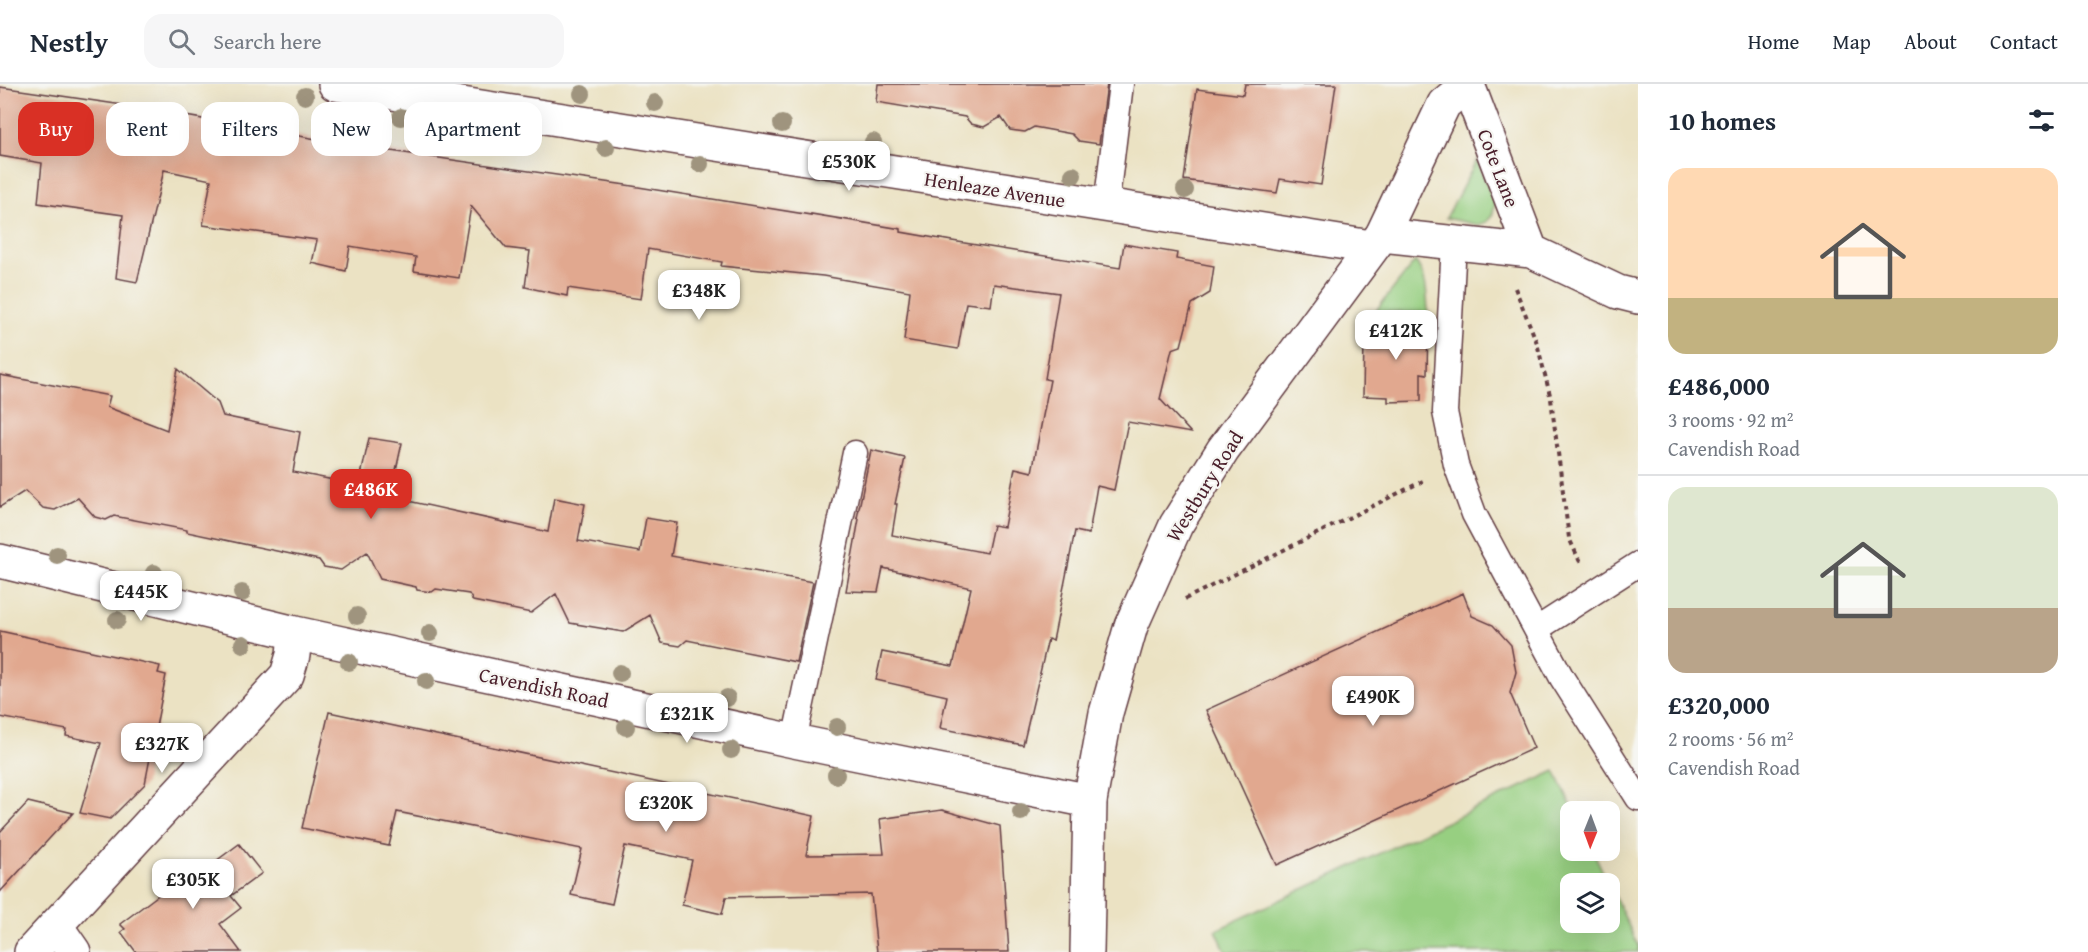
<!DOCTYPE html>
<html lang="en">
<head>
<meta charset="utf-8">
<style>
	:root { --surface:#fff; --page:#f6f6f7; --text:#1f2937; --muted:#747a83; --line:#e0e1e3; --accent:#d93025 }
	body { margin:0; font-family:"Gentium Book Plus",serif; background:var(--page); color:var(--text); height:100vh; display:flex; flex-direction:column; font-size:22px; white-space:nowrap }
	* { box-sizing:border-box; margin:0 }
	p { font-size:20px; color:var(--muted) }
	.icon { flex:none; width:33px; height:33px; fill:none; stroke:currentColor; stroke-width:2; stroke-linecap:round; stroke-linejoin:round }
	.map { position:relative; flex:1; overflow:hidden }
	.side { display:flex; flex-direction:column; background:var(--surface); width:450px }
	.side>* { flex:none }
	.banner { position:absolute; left:18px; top:18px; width:570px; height:54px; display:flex; gap:12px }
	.needle { width:39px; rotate:181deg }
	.controls { position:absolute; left:1560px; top:717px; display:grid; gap:12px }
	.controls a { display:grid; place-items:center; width:60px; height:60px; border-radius:12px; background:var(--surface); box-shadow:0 6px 24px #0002; font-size:30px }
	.price { position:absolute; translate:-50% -51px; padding:0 14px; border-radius:12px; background:#fff; color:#222; font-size:20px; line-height:39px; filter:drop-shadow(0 2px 3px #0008) }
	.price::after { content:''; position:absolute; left:50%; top:36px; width:18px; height:14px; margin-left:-9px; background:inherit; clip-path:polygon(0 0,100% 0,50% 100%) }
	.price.on { background:var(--accent); color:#fff }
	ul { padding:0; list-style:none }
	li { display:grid; align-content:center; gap:12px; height:318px; padding:0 30px }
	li+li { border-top:2px solid var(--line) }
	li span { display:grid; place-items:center; height:186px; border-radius:18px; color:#555 }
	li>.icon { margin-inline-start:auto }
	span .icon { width:108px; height:108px; fill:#fffc; stroke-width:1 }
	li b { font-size:26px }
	h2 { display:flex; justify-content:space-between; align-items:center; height:72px; padding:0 30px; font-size:26px }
	.pill { padding:0 21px; border-radius:18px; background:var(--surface); box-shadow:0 6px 24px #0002; font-size:21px; line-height:54px }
	.pill.on { background:var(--accent); color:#fff }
	header { display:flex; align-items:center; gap:36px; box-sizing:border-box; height:84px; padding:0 30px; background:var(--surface); border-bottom:2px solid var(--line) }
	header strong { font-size:28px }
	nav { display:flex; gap:33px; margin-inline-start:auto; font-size:21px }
	.search { width:420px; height:54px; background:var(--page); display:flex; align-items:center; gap:15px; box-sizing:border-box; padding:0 21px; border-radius:18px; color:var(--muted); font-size:22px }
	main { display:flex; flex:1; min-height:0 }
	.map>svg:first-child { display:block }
	.green { fill:#97cf81; stroke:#707756; stroke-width:1.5 }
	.building { fill:#e1a88f }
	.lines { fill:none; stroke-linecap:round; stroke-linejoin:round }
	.lane-casing { stroke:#623c42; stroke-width:27 }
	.street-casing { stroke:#623c42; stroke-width:36 }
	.primary-casing { stroke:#623c42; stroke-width:36 }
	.path { stroke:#623c42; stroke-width:4; stroke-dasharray:4.5 4.5; stroke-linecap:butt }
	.lane { stroke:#fff; stroke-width:24 }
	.street { stroke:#fff; stroke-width:33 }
	.primary { stroke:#fff; stroke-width:33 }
	.tree { fill:#9f947e }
	.labels { text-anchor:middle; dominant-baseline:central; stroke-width:4.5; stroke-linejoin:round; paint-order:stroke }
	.street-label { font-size:20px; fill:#4a1f2b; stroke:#f6f6f2 }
</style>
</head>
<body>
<header>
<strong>Nestly</strong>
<div class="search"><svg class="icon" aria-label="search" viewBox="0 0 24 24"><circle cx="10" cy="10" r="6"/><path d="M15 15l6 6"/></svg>Search here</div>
<nav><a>Home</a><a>Map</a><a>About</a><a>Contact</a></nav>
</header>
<main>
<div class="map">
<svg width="1638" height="868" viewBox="0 0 1638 868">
	<rect width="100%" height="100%" fill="#f6f6f2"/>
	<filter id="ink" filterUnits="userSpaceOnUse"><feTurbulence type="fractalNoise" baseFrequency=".0167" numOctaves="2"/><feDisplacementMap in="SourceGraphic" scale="12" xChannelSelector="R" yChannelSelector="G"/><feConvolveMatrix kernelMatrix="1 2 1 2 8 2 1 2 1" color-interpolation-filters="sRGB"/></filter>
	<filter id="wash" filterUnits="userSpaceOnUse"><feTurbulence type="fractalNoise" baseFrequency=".008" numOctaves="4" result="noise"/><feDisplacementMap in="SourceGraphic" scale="24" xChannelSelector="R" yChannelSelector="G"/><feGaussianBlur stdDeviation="1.35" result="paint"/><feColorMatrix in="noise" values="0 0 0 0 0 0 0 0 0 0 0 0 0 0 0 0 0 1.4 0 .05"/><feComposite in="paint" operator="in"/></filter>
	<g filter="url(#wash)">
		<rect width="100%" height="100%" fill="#ebe2c3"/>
		<path class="green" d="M1477,76L1495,121L1492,132L1486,138L1478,141L1446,134Z
			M1415,177C1427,192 1427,210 1428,229L1375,228Z
			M1555,687L1574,727L1570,728V766L1593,767L1608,799L1570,800V838H1610V802L1638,862V868H1226L1216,846Z"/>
		<g id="blocks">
			<path class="building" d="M878,0H1107L1099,60L1079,57L1072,50L1034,43L1025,48L1010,46L1001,33L984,43L971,40L965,33L876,18Z
				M1245,0H1336L1321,101L1280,95L1277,109L1184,96L1197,5L1243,11Z
				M0,3L123,21L356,62L626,101L811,131V130L901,145V148L952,157L1120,184L1124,160L1177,169L1176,175L1214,182L1210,209L1192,220L1181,262L1172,265L1160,315L1191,349L1128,338L1114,406L1097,402L1089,450L1075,447L1053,557L1048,555L1023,661L940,644L947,612L876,596L882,568L953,582L971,504L883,484L878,508L846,507L859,435L857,434L871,366L905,374L895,420H897L892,451L987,469L993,441L1004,443L1015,384L1032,388L1050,296L1045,295L1059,209L994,200L991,222L966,219L958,265L904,256L910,207L823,192L721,182L722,178L648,165L641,215L568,204L567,212L525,203L530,167L506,164L471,122L459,194L414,187L416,173L350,162L346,187L312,179L317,156L203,141L211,96L164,86L137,198L116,194L123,131L38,119L42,79L0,72Z
				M1369,239H1428L1427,290L1421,289V317L1388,318V313L1363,312L1364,258H1369Z
				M178,285L218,319L223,332L300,348L293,388L359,401L369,354L402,359L390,413L548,448L554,414L585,420L578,457L640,468L646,434L677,439L671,472L813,498L796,578L687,556L680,562L662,559L650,531L623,548L570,539L556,510L531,529L473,517L469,510L436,505L432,508L417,506L416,503L380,495L367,468L341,486L324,483L319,476L187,448V446L114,432L106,436L95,433L78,414L55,426L43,424L25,407L0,423V291L110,312L107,323L167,346Z
				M1463,509L1472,532L1493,541L1511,561L1516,588L1510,609L1534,664L1277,781L1206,626Z
				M0,547L160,582L158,589L166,591L145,700L110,735L80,729L101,659L66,652L67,646L0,633Z
				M329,628L814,732L806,771L884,770L880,735L942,726L1000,742L1009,868H877L871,810L726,813L722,830L682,821L692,776L625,762L612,820L571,811L582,765L397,728L389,762L302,744Z
				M28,718L73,729L0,808V748Z
				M239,760L262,789L231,812L241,824L220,840L241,868H136L121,848L125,845L120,840L181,794L185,800Z"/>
		</g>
	</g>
	<g filter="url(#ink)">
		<use href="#blocks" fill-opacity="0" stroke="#623c42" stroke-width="1.5"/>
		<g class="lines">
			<g class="lane-casing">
				<path id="lane" d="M1106,123L1121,0
					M1454,159L1445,328L1456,381L1474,430L1562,594L1638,714
					M1537,545L1638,480
					M794,657L855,369"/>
			</g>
			<g class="street-casing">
				<path id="street" d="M335,0L1371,163
					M1468,1L1531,167
					M1382,151L1531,167L1618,208L1638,213
					M0,477L295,549L794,657L1090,717
					M56,842L74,868
					M31,868L287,591L293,571L295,549"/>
			</g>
			<g class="primary-casing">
				<path id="primary" d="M1087,868L1090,717L1106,629L1131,542L1176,441L1223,366L1382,151L1444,20L1468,0"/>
			</g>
			<path class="path" d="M1515,204L1537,259L1551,315L1569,454L1580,478
				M1185,515L1425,396"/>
			<use href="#lane" class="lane"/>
			<use href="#street" class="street"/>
			<use href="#primary" class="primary"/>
		</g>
		<g class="tree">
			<circle cx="582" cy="10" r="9"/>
			<circle cx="305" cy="12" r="9"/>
			<circle cx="655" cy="19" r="9"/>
			<circle cx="401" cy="33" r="9"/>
			<circle cx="782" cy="40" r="9"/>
			<circle cx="510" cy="49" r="9"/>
			<circle cx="873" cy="58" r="9"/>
			<circle cx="606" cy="64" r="9"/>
			<circle cx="700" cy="80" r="9"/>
			<circle cx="1073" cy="91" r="9"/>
			<circle cx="1185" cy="106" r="9"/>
			<circle cx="57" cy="471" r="9"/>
			<circle cx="154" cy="489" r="9"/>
			<circle cx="242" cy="509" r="9"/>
			<circle cx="357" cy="532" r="9"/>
			<circle cx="117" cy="536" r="9"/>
			<circle cx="430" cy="549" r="9"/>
			<circle cx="243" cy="560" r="9"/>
			<circle cx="349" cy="578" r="9"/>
			<circle cx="620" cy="589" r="9"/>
			<circle cx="426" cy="597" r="9"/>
			<circle cx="727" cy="614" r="9"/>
			<circle cx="626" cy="643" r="9"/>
			<circle cx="837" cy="643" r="9"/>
			<circle cx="731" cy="666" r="9"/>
			<circle cx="836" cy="691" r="9"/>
			<circle cx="1021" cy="728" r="9"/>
		</g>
	</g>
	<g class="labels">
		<g class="street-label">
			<text transform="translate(1499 84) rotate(69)">Cote Lane</text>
			<text transform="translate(995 105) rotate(9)">Henleaze Avenue</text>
			<text transform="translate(1204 402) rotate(-58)">Westbury Road</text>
			<text transform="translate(544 603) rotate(12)">Cavendish Road</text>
		</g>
	</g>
</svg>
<div class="controls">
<a><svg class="needle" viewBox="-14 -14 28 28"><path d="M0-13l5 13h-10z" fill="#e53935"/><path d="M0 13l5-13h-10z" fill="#747a83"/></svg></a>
<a><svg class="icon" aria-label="layers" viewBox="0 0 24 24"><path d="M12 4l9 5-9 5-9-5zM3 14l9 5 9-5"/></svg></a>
</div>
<b class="price" style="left:849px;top:108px">£530K</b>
<b class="price" style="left:699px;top:237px">£348K</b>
<b class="price" style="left:1396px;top:277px">£412K</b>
<b class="price on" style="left:371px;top:436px">£486K</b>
<b class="price" style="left:141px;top:538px">£445K</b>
<b class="price" style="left:1373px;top:643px">£490K</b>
<b class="price" style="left:687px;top:660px">£321K</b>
<b class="price" style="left:162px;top:690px">£327K</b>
<b class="price" style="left:666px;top:749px">£320K</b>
<b class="price" style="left:193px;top:826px">£305K</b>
<div class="banner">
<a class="pill on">Buy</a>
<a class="pill">Rent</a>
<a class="pill">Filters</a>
<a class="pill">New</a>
<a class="pill">Apartment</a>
</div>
</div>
<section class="side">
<h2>10 homes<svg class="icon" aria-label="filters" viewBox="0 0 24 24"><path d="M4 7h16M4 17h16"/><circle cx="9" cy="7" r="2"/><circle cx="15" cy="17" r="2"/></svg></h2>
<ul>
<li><span style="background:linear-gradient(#ffd9b3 70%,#c2b280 0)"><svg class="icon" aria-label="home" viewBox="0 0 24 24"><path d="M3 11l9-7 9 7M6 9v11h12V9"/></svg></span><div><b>£486,000</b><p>3 rooms · 92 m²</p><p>Cavendish Road</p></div></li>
<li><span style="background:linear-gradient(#dfe7d0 65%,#b9a48a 0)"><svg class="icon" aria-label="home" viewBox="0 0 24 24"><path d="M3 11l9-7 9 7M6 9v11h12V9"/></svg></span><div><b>£320,000</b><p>2 rooms · 56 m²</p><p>Cavendish Road</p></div></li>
</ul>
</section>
</main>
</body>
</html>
